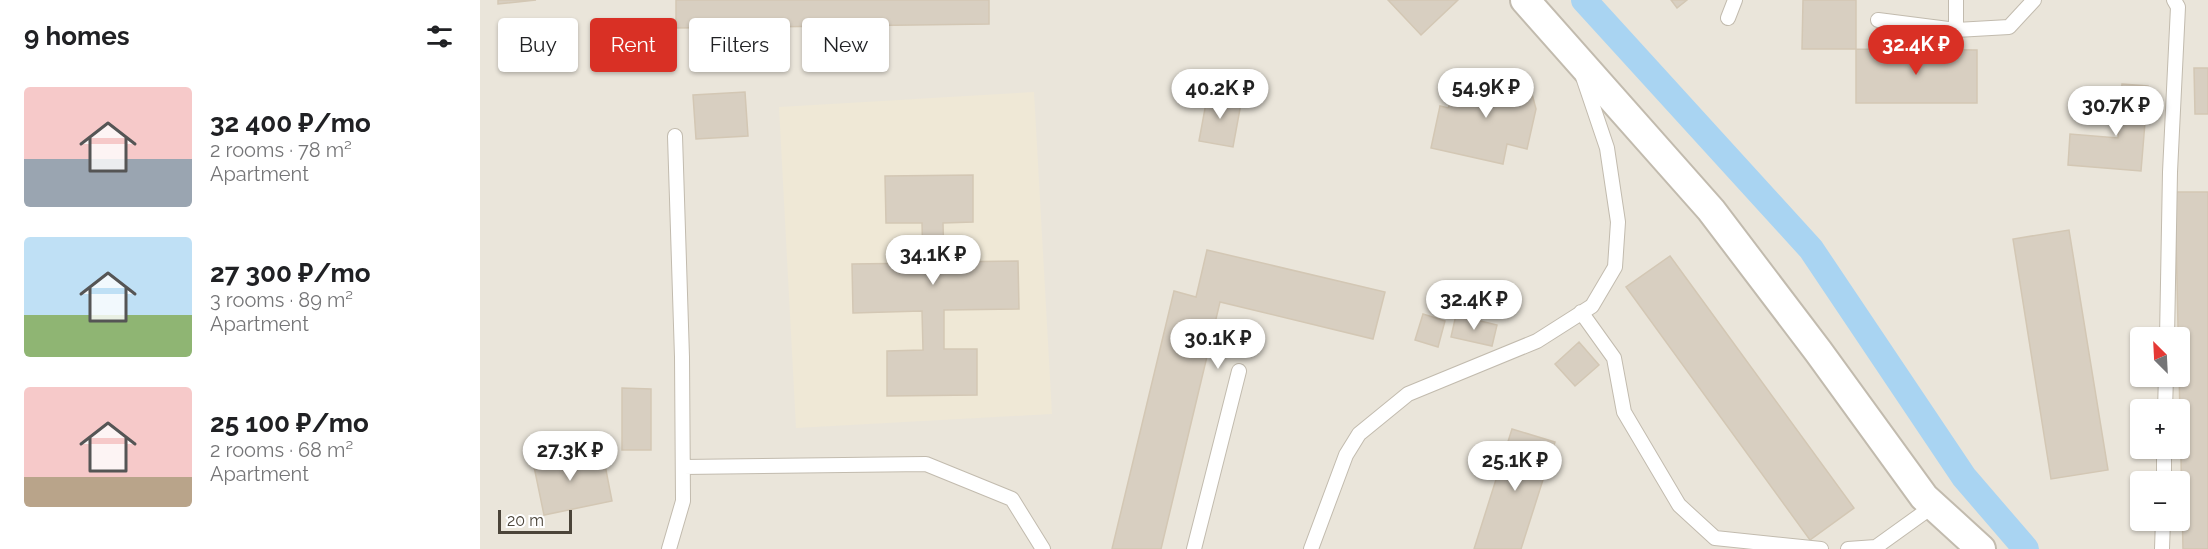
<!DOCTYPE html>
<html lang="en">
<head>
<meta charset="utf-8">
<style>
	:root { --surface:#fff; --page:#f6f6f6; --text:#202124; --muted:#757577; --accent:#d93025 }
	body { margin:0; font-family:Raleway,sans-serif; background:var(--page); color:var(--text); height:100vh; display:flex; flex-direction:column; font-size:22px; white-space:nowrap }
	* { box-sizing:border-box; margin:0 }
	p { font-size:20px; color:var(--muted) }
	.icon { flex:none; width:33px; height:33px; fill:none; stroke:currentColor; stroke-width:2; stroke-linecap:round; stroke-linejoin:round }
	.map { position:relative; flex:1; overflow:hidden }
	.panel { display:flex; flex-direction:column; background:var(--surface); width:480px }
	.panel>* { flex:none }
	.banner { position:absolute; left:18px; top:18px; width:570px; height:54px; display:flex; gap:12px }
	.needle { width:39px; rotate:336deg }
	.buttons { position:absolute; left:1650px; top:327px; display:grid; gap:12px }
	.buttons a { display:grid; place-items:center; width:60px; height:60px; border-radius:6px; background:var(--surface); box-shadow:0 2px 4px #0004; font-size:30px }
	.scale { position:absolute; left:18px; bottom:15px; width:74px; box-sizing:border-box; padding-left:6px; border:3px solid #4b4439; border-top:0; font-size:16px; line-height:21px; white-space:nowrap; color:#4b4439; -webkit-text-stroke:4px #fff; paint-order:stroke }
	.price { position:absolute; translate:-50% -51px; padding:0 14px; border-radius:21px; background:#fff; color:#222; font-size:20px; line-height:39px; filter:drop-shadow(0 2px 3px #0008) }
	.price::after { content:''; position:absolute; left:50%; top:36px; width:18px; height:14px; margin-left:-9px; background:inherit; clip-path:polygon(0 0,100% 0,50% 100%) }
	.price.active { background:var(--accent); color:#fff }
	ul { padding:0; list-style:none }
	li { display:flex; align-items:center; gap:18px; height:150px; padding:0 24px }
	li span { display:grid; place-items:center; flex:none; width:168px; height:120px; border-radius:6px; color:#555 }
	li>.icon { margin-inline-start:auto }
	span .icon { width:72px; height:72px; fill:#fffc; stroke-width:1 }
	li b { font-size:26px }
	h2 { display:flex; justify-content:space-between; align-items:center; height:72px; padding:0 24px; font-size:26px }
	.tag { padding:0 21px; border-radius:6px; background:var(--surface); box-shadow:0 2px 4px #0004; font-size:21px; line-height:54px }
	.tag.active { background:var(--accent); color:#fff }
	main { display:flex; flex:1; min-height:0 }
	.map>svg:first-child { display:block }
	.residential { fill:#eae5da; fill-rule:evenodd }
	.education { fill:#efe8d6 }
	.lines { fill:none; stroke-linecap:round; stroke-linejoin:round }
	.canal { stroke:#a9d4f2; stroke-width:26 }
	.building { fill:#d8cfc1; stroke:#d3c7b4; stroke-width:1.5 }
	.lane-casing { stroke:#c2bbae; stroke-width:16 }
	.street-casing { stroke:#c2bbae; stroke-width:32 }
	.lane { stroke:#fff; stroke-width:14 }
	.street { stroke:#fff; stroke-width:28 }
</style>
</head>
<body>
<main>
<section class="panel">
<h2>9 homes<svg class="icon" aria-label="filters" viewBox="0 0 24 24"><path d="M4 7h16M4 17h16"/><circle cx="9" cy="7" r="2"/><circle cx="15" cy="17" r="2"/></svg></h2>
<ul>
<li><span style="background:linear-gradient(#f6c9c9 60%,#9aa5b1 0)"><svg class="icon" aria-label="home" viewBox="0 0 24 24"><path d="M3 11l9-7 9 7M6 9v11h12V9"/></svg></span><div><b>32 400 ₽/mo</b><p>2 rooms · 78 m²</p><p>Apartment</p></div></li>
<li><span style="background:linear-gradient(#bfe0f5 65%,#8fb573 0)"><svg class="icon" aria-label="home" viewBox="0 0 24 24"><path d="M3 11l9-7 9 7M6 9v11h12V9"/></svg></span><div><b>27 300 ₽/mo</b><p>3 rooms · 89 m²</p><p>Apartment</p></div></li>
<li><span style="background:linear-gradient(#f6c9c9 75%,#b9a48a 0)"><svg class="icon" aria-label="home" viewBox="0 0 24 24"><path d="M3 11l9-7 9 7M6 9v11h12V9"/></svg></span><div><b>25 100 ₽/mo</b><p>2 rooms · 68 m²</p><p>Apartment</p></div></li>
</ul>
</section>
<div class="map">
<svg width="1728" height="549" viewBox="0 0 1728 549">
	<rect width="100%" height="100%" fill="#f6f3ec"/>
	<path class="residential" d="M0,0H1728V549H0ZM1660,338H1700V376H1660ZM1660,410H1700V448H1660ZM1660,482H1700V520H1660Z"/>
	<path class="education" d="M554,92L572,414L316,428L299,107Z"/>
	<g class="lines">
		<path class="canal" d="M1104,0L1331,249L1484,477L1546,549"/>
	</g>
	<path class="building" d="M18,0H56L18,4Z
		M196,0H509V24L196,28Z
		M908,0H978L941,35Z
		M1191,0H1207L1197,8Z
		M1323,0H1376V49H1322Z
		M1376,49L1497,50V103H1376Z
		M1714,68H1728V114H1715Z
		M1021,72L1041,76L1039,87L1051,90L1056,109L1047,149L1027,144L1023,164L951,148L960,106L968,108L977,91L987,83L999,78H1019Z
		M1642,84L1668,86L1661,171L1588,165L1590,134L1638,138Z
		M265,92L268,136L216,139L213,95Z
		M728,92L762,98L753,147L719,141Z
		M493,175V222L463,223L464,262L538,261L539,309L464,310V349H497V395L407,396V351L443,350L442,311L373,313L372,264L443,263L442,223H406L405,176Z
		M1695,192H1728V549H1703Z
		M1589,230L1628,470L1571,479L1533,239Z
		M727,250L905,292L893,339L740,302L681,549H632L694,291L716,297Z
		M1190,256L1374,508L1330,540L1146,287Z
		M943,314L965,321L958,347L935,340Z
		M976,315L1017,325L1012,346L971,337Z
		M1099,342L1119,365L1095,386L1075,364Z
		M142,388L171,389V450H142Z
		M1032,429L1075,442L1041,549H994Z
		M95,448L97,457L111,454L114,468L125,465L132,501L64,515L52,457Z"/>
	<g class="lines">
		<g class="lane-casing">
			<path id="lane" d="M1248,18L1255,0
				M1398,20L1476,30L1529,27L1554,0
				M1476,30V0
				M1101,312L1134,358L1144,412L1199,505L1235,538L1341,549
				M1687,338L1690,172L1698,7L1694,0
				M1685,410L1686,376
				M203,467L446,464L532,499L563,549
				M1684,482V448
				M189,549L203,501L202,357L195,136
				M714,549L759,371
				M831,549L866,455L879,434L928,394L1057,341L1112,306L1135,267L1138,222L1127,148L1103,77
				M1368,549L1396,547L1453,506
				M1682,549L1683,520"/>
		</g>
		<g class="street-casing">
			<path id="street" d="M1045,0L1231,210L1338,351L1444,497L1501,549"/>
		</g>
		<use href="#lane" class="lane"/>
		<use href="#street" class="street"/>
	</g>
</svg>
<div class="buttons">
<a><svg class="needle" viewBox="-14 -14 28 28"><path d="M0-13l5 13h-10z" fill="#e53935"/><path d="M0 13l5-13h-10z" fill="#757577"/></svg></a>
<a>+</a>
<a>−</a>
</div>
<div class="scale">20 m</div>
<b class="price active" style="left:1436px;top:76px">32.4K ₽</b>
<b class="price" style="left:1006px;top:119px">54.9K ₽</b>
<b class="price" style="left:740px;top:120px">40.2K ₽</b>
<b class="price" style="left:1636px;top:137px">30.7K ₽</b>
<b class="price" style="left:453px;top:286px">34.1K ₽</b>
<b class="price" style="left:994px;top:331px">32.4K ₽</b>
<b class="price" style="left:738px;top:370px">30.1K ₽</b>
<b class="price" style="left:90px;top:482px">27.3K ₽</b>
<b class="price" style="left:1035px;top:492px">25.1K ₽</b>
<div class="banner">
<a class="tag">Buy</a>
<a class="tag active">Rent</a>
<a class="tag">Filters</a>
<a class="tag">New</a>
</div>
</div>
</main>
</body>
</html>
